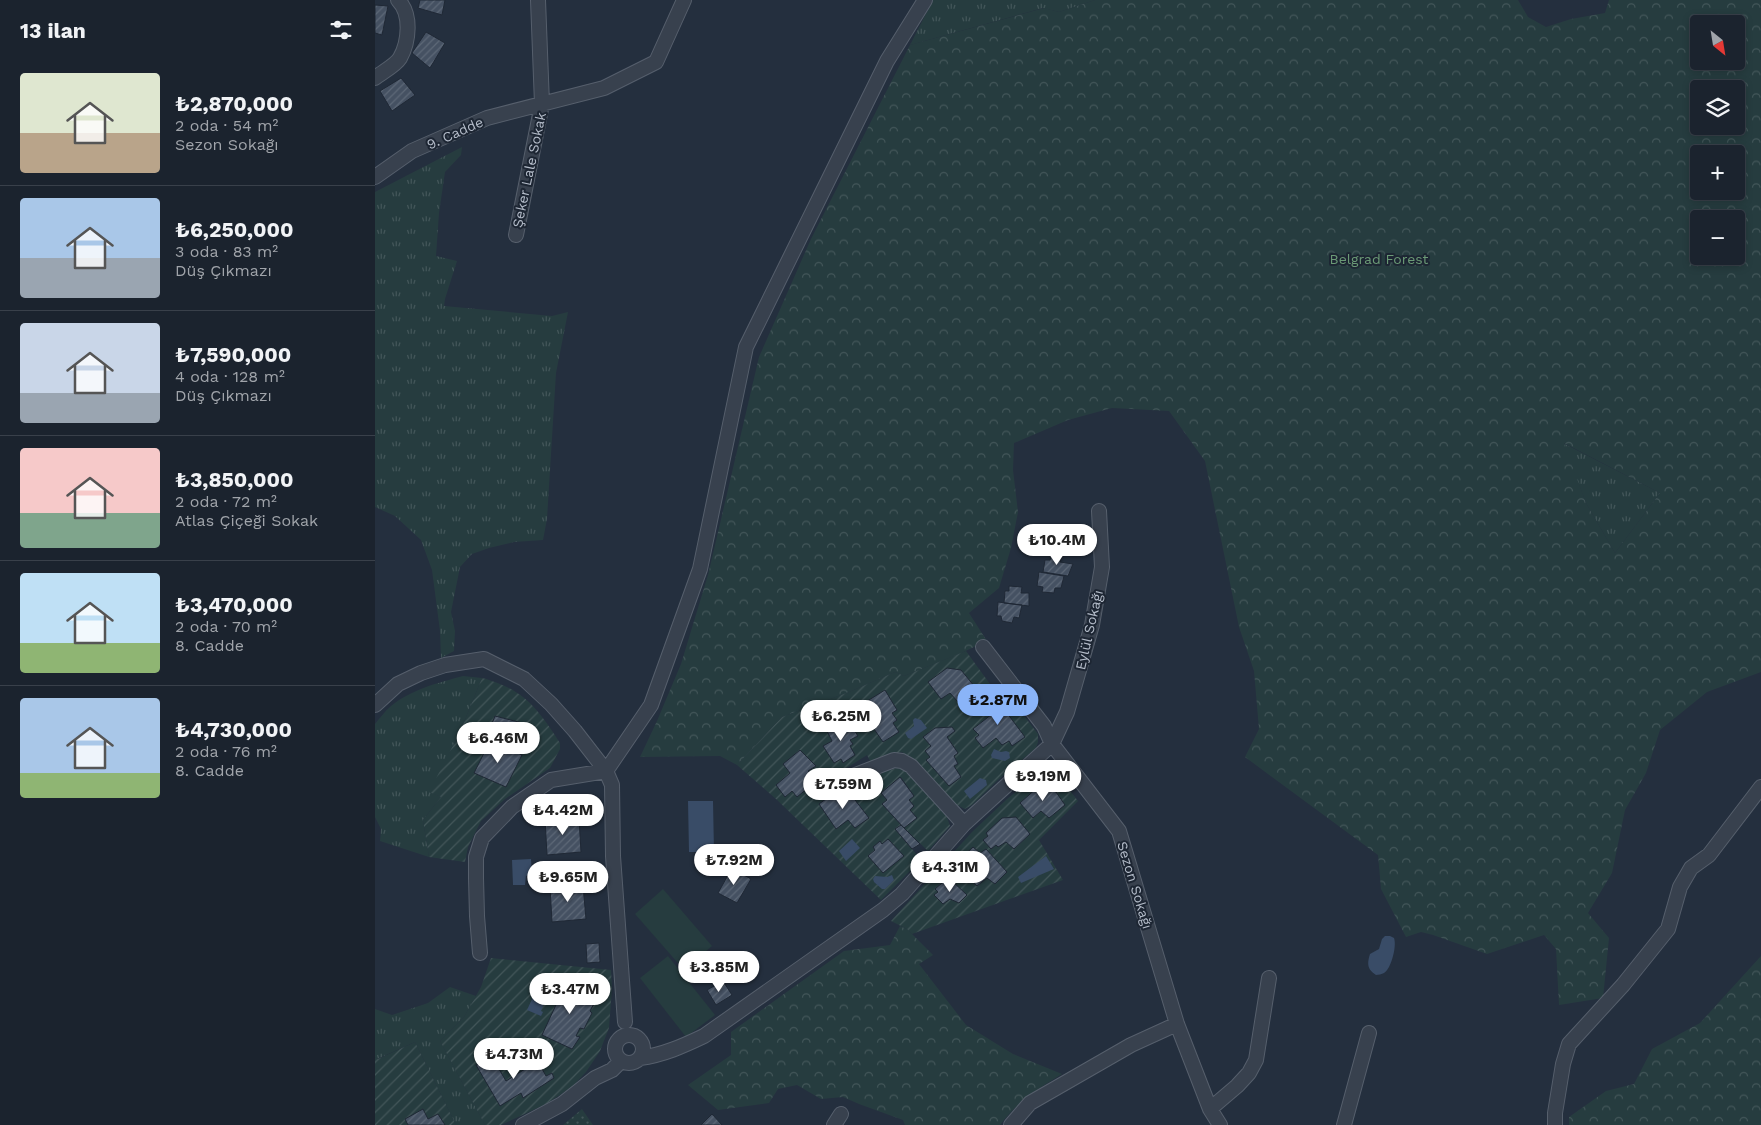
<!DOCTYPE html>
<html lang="tr">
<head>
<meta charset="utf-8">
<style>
	:root { --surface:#1b232e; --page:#242b36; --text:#f1f3f6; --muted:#a0a4aa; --line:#39404a; --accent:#8ab4f8 }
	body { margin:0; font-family:"Work Sans",sans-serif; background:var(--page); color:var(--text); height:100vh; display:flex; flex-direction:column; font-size:19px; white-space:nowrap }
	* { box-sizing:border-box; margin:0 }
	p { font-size:16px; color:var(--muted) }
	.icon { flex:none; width:28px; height:28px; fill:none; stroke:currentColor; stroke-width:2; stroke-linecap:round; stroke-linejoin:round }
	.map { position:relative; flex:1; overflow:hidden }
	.side { display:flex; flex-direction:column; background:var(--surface); width:375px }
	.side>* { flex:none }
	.needle { width:32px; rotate:150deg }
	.tools { position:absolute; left:1315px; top:15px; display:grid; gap:10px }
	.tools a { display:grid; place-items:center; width:55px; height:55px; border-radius:5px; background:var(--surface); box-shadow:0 2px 8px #0003,0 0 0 1px var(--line); font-size:25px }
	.price { position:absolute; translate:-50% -42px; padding:0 11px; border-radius:18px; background:#fff; color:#222; font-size:16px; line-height:32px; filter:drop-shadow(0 1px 2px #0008) }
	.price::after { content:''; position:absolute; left:50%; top:30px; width:15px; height:11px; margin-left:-8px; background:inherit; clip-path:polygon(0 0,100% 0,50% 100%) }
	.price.active { background:var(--accent); color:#111 }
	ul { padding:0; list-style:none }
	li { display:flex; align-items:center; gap:15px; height:125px; padding:0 20px }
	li+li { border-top:1px solid var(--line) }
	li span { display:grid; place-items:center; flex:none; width:140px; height:100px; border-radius:5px; color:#555 }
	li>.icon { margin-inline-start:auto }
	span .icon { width:60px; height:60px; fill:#fffc; stroke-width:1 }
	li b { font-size:21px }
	h2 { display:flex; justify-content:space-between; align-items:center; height:60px; padding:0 20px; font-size:21px }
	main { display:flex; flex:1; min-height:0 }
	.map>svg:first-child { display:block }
	.grass { fill:url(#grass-tufts) }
	.forest { fill:url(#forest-crowns); fill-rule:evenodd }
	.park { fill:url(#park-dots) }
	.garden { fill:url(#garden-furrows) }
	.pitch { fill:#263c3f }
	.water { fill:#394c67 }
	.building { fill:url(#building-hatch); stroke:#1f2835 }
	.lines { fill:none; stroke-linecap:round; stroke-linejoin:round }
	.minor-casing { stroke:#565f6c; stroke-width:16 }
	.minor { stroke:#38414e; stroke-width:14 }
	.labels { text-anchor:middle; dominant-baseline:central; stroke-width:4; stroke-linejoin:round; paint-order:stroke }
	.street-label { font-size:14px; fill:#b4bcc9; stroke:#1d2633 }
	.park-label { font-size:14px; fill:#6b9a76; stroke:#1d2633 }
</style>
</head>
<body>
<main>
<section class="side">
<h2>13 ilan<svg class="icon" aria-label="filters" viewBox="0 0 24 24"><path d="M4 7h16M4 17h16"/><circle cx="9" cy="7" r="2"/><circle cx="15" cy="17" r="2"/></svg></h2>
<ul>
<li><span style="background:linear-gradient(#dfe7d0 60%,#b9a48a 0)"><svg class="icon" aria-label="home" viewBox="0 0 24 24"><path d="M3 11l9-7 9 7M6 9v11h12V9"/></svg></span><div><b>₺2,870,000</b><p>2 oda · 54 m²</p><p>Sezon Sokağı</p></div></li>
<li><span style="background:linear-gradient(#a9c7e8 60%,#9aa5b1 0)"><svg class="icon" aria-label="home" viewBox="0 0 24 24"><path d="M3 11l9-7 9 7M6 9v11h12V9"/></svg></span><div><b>₺6,250,000</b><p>3 oda · 83 m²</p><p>Düş Çıkmazı</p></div></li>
<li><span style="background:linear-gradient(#c9d6e8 70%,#9aa5b1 0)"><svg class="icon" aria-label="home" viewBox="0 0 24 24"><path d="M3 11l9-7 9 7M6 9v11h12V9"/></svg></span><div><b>₺7,590,000</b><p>4 oda · 128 m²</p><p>Düş Çıkmazı</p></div></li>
<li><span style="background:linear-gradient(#f6c9c9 65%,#7fa58c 0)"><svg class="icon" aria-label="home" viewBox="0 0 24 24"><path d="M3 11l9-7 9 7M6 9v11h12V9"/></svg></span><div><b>₺3,850,000</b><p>2 oda · 72 m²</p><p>Atlas Çiçeği Sokak</p></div></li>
<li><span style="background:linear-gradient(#bfe0f5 70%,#8fb573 0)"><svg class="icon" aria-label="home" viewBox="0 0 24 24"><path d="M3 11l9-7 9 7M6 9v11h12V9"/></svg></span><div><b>₺3,470,000</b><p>2 oda · 70 m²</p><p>8. Cadde</p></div></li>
<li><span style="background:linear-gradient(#a9c7e8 75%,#8fb573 0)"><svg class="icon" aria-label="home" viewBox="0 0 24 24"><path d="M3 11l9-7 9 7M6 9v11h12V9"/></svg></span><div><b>₺4,730,000</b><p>2 oda · 76 m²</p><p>8. Cadde</p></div></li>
</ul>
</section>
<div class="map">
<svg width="1386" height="1125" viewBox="0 0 1386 1125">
	<defs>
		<pattern id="grass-tufts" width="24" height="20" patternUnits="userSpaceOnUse" patternTransform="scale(1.25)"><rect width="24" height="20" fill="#263c3f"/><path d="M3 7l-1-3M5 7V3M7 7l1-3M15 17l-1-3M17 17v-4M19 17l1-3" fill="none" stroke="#435659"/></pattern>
		<pattern id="forest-crowns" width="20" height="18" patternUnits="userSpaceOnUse" patternTransform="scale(1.25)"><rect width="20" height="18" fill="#263c3f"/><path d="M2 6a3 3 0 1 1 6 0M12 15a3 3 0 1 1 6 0" fill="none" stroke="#435659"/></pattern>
		<pattern id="park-dots" width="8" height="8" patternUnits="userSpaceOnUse" patternTransform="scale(1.25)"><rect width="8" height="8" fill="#263c3f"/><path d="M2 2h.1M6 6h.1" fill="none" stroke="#435659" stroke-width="1.8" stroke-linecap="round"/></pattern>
		<pattern id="garden-furrows" width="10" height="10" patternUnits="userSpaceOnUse" patternTransform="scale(1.25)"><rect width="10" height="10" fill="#263c3f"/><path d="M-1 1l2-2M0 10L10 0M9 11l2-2" fill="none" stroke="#435659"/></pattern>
		<pattern id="building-hatch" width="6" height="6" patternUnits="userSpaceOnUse" patternTransform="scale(1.25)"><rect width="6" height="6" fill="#455162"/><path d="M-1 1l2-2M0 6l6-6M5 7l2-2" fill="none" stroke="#5d6877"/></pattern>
	</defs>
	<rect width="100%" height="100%" fill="#242f3e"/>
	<path class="grass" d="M558,0H720L684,12L668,8L535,45Z
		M87,147L86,155L70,172L64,213L61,256L82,261L70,299L69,306L177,316L193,312L181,373L172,519L168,540L139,542L114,548L97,554L85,567L76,612L80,631L79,651L66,658L65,631L57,570L46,540L20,516L0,507V192Z
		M1188,443L1285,493L1240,553L1211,503Z
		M88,676L107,678L85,732L55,792L66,797L48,820L54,857L5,841L6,829L0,817V724C5,718 10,711 16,706C37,689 63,683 88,676Z
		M75,987L101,996L89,1017L65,1041L110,1125H81L40,1042L2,1059L0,1057V1009L17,1015L53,1003Z"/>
	<path class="forest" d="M720,0H1143L1153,17L1171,27L1196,19L1230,13L1234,0H1386V672L1332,692L1285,730L1271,773L1250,810L1237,873L1213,913L1234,938L1228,998L1184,1005L1181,949L1169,935L1112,954L1058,935L1046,932L1031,937L1006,889L1003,855L870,757L884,729L879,671L864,627L830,461L794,411L737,408L693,420L639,443L638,470L643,512L636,548L624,588L594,613L612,641L584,654L529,676L520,672L474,692L407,717L362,765L345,756L265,757L282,721L306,664L333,575L384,357L436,239L535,45L669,8L684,12ZM1324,24H1361V61H1324ZM1324,89H1361V126H1324ZM1324,154H1361V191H1324ZM1324,219H1361V256H1324ZM1189,443L1285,493L1240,553L1211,503Z
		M525,926L532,929L558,955L544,964L591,1025L638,1054L687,1074C664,1088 641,1103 625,1125H530L528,1120L484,1104L468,1097L446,1099L422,1085L403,1089L394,1103L343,1110L313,1085L356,1055V1032L469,951L515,945Z
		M1386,956V1125H1194V1117L1231,1091L1259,1084L1277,1049L1325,1023Z"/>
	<path class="park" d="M207,1109L218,1125H188Z"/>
	<path class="garden" d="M591,651L620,691L627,687L663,734V742L661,748L623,780L597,805L590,809L580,804L547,767L527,752L508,757L496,763L492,755L459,776L447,789L453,797L444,804L461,828L473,820L480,828L494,818L473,791L509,772L522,768L533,771L571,814L575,826L553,851L529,828L542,818L535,810L539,806L534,800L539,796L526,777L506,793L512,800L507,804L526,825L521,829L546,860L506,900L401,799L362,765L407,717L474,692L520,672L529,676Z
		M107,678C113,679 119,682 125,684C154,695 169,718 185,743V749L175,768L130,799L106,821L93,847L90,862L54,857L48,820L66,797L54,792L85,732Z
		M672,767H677L703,801L664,840L688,880L537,934L532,929L516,921L597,832L632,799Z
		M116,958L236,970L237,988L234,1028L225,1051L211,1072L197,1087L171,1104L126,1125H110L65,1041L89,1017L106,987Z
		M40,1042L81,1125H0V1057L3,1059Z"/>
	<path class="pitch" d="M288,889L337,946L309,970L260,914Z
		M293,956L340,1015L311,1037L265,978Z"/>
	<path class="water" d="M450,713L456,716L455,721L439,731L438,729L434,730V723Z
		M540,718L546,720L552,728L536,739L533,738L530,733L539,726L538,720Z
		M619,749L626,752L631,751L634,752L635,758L630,761L617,758L616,755Z
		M605,778L611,780L612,785L595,799L589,791Z
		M313,801H338L339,852H314Z
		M477,839L485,848L471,861L464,851Z
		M671,856L679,869L646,883L643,877Z
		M156,859L157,874L151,876L150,885H138L137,860Z
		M517,875L519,880L510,889H507L499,882L498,879L500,876L512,877Z
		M1010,936H1015L1019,938C1022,946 1016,969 1009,973C1007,974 1003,975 1001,975C992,969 992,964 995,954L1004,949L1007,939Z
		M165,982L176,987L166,1011L168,1012L166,1016L152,1010Z
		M134,1046L147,1068L136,1075L123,1052Z"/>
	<path class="building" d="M45,0H70L67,15L43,8Z
		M0,5L13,6L7,35L0,33Z
		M51,32L70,43L55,68L37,53Z
		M26,78L40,95L17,111L5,91Z
		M677,554L687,557L685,562L698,564L693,576L668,572L670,560H675Z
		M664,572L689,576L686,588H680L679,593L667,592L668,587L662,586Z
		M634,586L647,587L646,593H654V606L629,603L630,591H634Z
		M623,602L647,605L644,618L639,617L637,623L627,621L626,616H622Z
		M572,668L586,670L600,687L583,702L575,693L566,699L553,682Z
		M510,690L522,710L517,713L522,720L518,723L524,732L508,742L490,716L495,714L489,703Z
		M626,693L632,702L621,710L632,713L650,737L637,746L634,741L627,745L621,738L608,748L600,738L604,735L598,729L617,714L611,704Z
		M120,716L159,726L155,741L114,731Z
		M472,718L483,736L475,740L478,744L475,746L480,755L468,763L466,759L459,763L448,746L457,741L452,731Z
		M577,727L580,731L572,737L583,753L579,756L583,764L579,766L586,777L574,786L551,760L555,757L550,751L556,746L548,737L560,728Z
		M115,741L147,755L131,787L99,773Z
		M425,750L441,766L433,771L437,774L433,777L439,783L422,797L417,791L410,797L401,785L415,773L408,764Z
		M525,777L539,796L534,800L539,806L535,810L542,818L529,828L507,804L512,800L506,793Z
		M664,786L681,792L690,805L674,818L666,811L658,818L645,803Z
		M463,790L467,797L473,791L494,818L480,828L473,820L461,829L444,804Z
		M204,817L206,852L172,855L170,819Z
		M641,817L655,834L639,849L631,842L623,847L621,845L616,849L608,840L613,836L611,833L627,818Z
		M526,825L545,844L537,849L520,829Z
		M513,839L529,856L508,873L493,856L500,850L498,847L505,841L507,844Z
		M598,847L605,853L611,849L632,872L620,884L612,878L602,886L579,865Z
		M357,868L376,879L362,903L343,893Z
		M575,879L592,895L584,903L575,899L568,904L559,895L563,892L560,889L568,882L571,884Z
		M208,885L211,919L177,922L175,887Z
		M224,943L225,962L212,963L211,944Z
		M192,981L208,987L206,990L222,998L215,1011L217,1013L209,1029L205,1028L201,1036L205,1037L197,1049L167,1035Z
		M348,981L357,995L341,1005L332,990Z
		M160,1056L171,1076L177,1073L179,1078L148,1098L146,1093L125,1106L101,1065L117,1057L131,1081L150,1069L147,1063Z
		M48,1109L53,1119L63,1114L70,1125H33L30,1119Z
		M337,1114L347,1125H326Z"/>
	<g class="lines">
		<g class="minor-casing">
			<path id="minor" d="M0,78C7,72 20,66 25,58C34,42 37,14 23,0
				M0,177L37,151L112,118L229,88L281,62L309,0
				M141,235L167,104L163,0
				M608,647L669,726L677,744L744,831L802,1024L835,1109L845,1125
				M0,705L23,684L46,673L70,665L109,659L149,679L176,704L200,731L231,771L237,785L238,856L250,1022
				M465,781L519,760L527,761L536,766L589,824
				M105,953L102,916L101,878V857L107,838L137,807L176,780L231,771L276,705L325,569L371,347L512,61L550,0
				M240 1049a14 14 0 1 1 28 0a14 14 0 1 1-28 0Z
				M265,1058C288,1055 308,1046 329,1036L508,910L527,894L589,824L677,744L692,712L717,625L727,567L724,511
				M835,1109L862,1086L874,1073L881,1060L894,978
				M148,1125L187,1104L220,1078L237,1070L246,1061
				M459,1125L466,1114
				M636,1125L655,1103L756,1045L802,1024
				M969,1125L994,1033
				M1180,1125V1113L1188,1064L1194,1044L1248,985L1293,929L1305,887L1316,868L1334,855L1386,787"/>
		</g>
		<use href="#minor" class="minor"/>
	</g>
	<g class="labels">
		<g class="street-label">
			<text transform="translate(80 133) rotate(-24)">9. Cadde</text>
			<text transform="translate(154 170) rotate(-78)">Şeker Lale Sokak</text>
			<text transform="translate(714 630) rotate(-77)">Eylül Sokağı</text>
			<text transform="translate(760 885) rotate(73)">Sezon Sokağı</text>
		</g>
		<g class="park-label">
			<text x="1004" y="259">Belgrad Forest</text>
		</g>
	</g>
</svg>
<div class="tools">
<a><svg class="needle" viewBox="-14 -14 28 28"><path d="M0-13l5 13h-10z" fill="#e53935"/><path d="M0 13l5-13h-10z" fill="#a0a4aa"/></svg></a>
<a><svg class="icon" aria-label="layers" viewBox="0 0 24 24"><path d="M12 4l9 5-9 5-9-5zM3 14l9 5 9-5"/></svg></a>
<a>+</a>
<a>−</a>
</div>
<b class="price" style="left:682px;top:566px">₺10.4M</b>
<b class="price active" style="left:623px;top:726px">₺2.87M</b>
<b class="price" style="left:466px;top:742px">₺6.25M</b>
<b class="price" style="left:123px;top:764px">₺6.46M</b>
<b class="price" style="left:668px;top:802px">₺9.19M</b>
<b class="price" style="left:468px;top:810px">₺7.59M</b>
<b class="price" style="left:188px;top:836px">₺4.42M</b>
<b class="price" style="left:359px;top:886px">₺7.92M</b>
<b class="price" style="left:575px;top:893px">₺4.31M</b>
<b class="price" style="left:193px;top:903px">₺9.65M</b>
<b class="price" style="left:344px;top:993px">₺3.85M</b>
<b class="price" style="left:195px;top:1015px">₺3.47M</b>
<b class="price" style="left:139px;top:1080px">₺4.73M</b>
</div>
</main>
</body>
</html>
